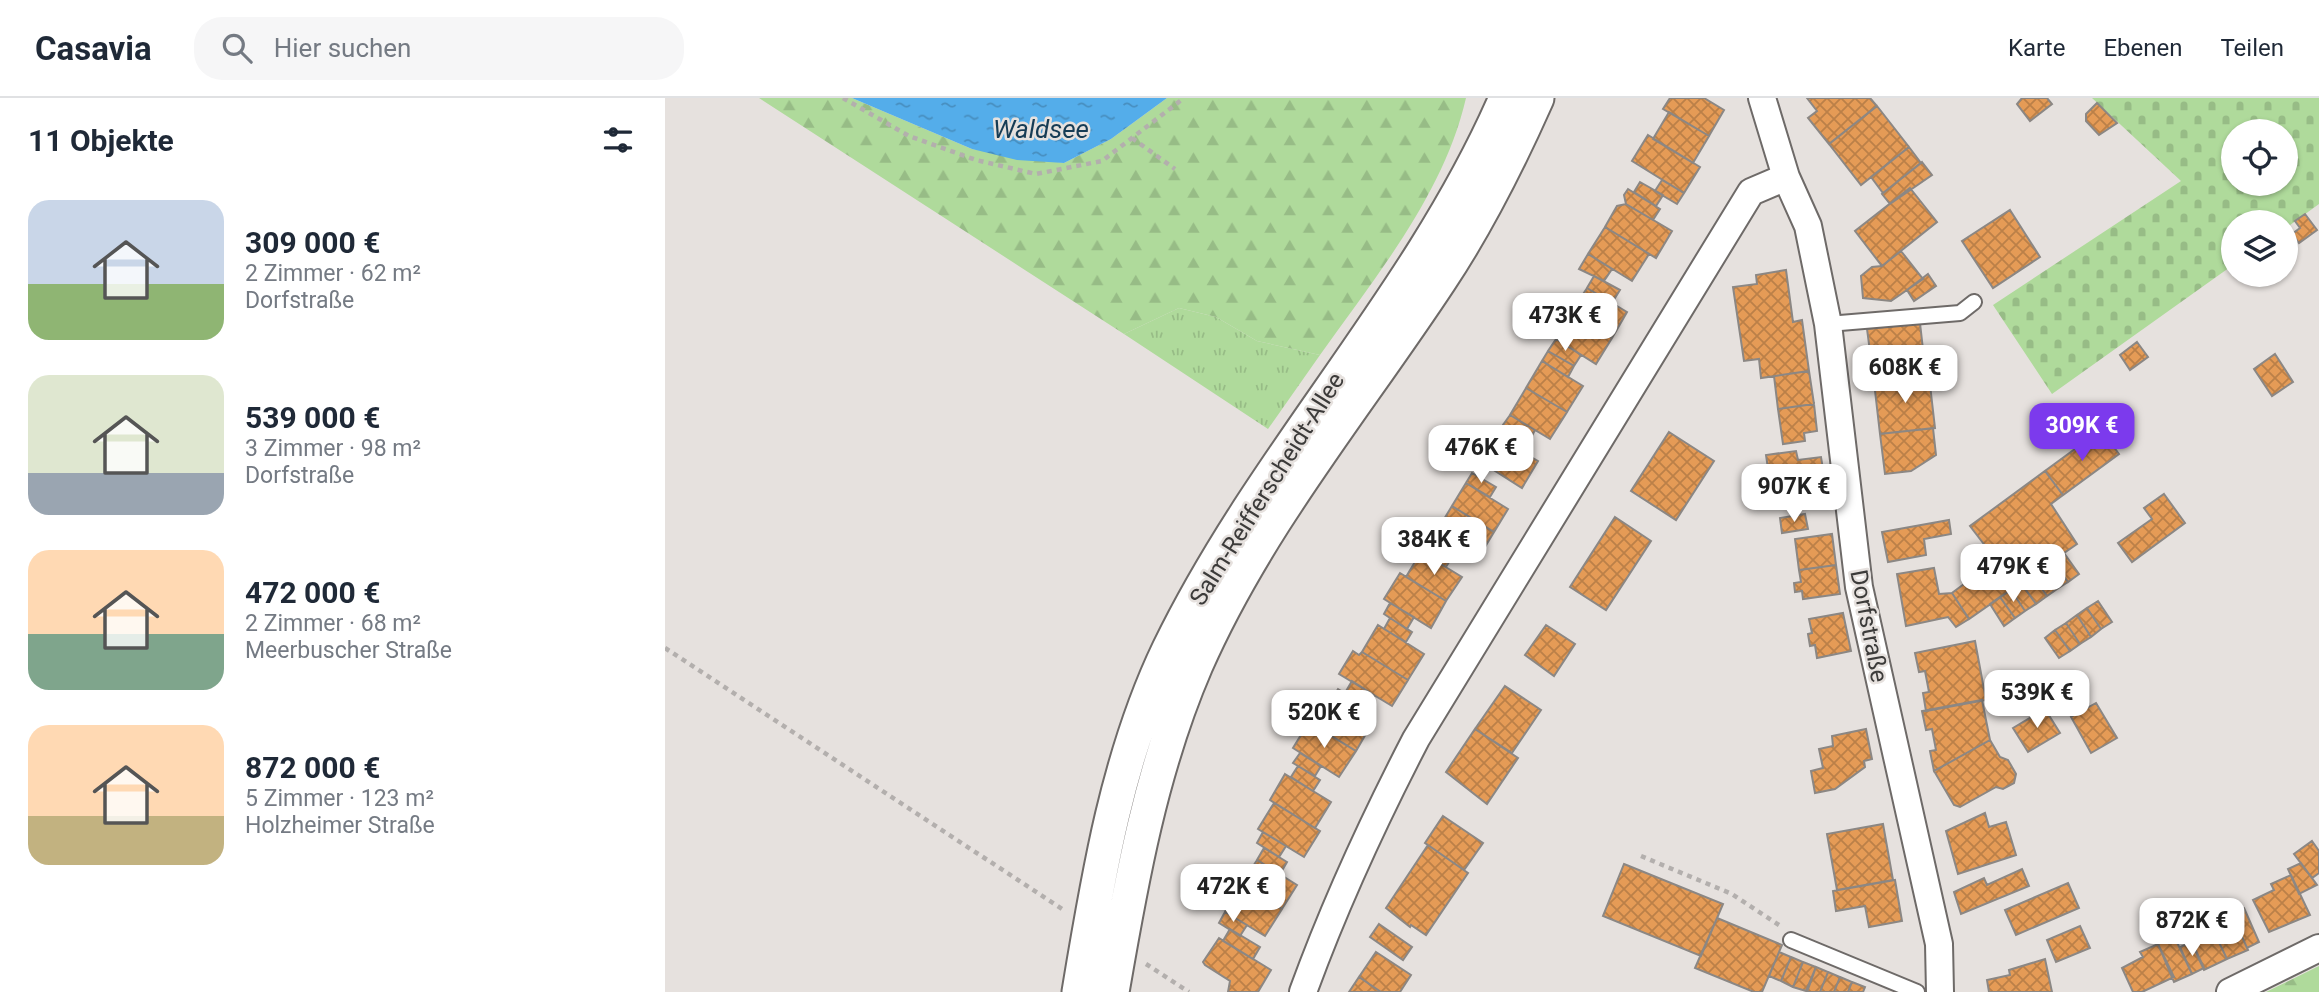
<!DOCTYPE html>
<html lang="de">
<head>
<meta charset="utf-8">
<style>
	:root { --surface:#fff; --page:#f6f6f7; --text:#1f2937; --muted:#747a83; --line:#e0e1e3; --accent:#7c3aed }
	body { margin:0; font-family:Roboto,sans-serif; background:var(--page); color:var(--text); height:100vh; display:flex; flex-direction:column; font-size:26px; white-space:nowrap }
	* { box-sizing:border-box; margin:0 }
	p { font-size:23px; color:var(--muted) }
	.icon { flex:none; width:38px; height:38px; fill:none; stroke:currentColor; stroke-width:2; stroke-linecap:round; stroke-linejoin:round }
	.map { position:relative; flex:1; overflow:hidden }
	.sheet { display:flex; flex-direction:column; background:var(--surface); width:665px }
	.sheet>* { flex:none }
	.fabs { position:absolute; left:1556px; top:21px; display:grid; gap:14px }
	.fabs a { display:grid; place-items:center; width:77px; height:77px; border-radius:50%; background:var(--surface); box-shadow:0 2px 5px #0004; font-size:35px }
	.price { position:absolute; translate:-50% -60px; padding:0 16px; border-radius:14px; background:#fff; color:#222; font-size:23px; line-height:46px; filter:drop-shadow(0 2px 4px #0008) }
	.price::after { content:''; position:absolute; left:50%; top:42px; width:21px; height:16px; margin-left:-10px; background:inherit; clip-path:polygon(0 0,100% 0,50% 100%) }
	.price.selected { background:var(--accent); color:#fff }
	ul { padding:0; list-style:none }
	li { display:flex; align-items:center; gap:21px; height:175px; padding:0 28px }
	li span { display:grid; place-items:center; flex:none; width:196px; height:140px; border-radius:21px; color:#555 }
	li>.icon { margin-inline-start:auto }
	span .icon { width:84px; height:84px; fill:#fffc; stroke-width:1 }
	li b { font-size:30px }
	h2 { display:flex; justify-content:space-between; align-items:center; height:84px; padding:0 28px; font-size:30px }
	header { display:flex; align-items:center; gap:42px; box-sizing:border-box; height:98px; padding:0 35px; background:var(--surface); border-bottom:2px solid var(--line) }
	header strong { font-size:33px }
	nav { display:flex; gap:38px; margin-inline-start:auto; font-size:24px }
	.search { width:490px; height:63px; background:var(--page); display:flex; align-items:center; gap:18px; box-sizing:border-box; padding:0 24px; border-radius:28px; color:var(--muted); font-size:26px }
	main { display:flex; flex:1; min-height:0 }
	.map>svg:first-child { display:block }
	.grass { fill:url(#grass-tufts) }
	.forest { fill:url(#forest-firs) }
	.cemetery { fill:url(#cemetery-stones); fill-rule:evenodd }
	.water { fill:url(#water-ripples) }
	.building { fill:url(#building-cross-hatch); stroke:#8b8784; stroke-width:2 }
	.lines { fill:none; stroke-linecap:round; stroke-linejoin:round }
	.service-casing { stroke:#6e6a68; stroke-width:18 }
	.minor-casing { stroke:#6e6a68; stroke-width:30 }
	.tertiary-casing { stroke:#6e6a68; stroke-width:37 }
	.path { stroke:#b3afad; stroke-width:4.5; stroke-dasharray:5 5; stroke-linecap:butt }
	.service { stroke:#fff; stroke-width:14 }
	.minor { stroke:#fff; stroke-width:26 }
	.tertiary { stroke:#fff; stroke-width:33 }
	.labels { text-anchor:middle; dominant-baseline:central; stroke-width:5; stroke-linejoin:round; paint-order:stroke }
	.street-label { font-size:24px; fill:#3c3b3a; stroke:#e6e1de }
	.water-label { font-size:26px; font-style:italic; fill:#163c55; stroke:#e6e1de }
</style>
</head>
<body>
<header>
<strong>Casavia</strong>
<div class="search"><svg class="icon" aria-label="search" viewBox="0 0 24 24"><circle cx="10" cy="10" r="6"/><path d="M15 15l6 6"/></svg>Hier suchen</div>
<nav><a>Karte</a><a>Ebenen</a><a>Teilen</a></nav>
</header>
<main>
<section class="sheet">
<h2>11 Objekte<svg class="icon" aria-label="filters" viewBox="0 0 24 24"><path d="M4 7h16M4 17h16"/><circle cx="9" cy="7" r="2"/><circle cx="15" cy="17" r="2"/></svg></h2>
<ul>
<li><span style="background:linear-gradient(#c9d6e8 60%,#8fb573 0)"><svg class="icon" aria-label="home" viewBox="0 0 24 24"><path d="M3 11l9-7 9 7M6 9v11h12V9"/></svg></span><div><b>309 000 €</b><p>2 Zimmer · 62 m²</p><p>Dorfstraße</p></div></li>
<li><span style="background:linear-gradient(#dfe7d0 70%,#9aa5b1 0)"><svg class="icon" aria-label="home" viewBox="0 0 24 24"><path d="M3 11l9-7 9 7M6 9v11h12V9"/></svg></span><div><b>539 000 €</b><p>3 Zimmer · 98 m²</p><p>Dorfstraße</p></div></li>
<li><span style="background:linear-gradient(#ffd9b3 60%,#7fa58c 0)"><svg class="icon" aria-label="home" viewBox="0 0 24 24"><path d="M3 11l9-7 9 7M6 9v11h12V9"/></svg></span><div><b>472 000 €</b><p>2 Zimmer · 68 m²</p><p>Meerbuscher Straße</p></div></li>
<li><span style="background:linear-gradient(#ffd9b3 65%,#c2b280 0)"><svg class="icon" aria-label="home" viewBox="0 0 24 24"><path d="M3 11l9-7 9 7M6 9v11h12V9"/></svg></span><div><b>872 000 €</b><p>5 Zimmer · 123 m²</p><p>Holzheimer Straße</p></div></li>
</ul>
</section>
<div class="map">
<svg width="1654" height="894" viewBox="0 0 1654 894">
	<defs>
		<pattern id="grass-tufts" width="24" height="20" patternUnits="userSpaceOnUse" patternTransform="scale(1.75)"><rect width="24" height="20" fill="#afda9b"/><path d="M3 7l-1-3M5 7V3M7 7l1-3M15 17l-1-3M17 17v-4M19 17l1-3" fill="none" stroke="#97bc86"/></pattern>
		<pattern id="forest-firs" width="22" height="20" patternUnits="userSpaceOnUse" patternTransform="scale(1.75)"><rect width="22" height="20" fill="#afda9b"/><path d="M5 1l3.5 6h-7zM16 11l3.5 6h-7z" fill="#97bc86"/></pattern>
		<pattern id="cemetery-stones" width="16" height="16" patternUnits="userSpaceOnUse" patternTransform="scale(1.75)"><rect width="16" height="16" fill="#afda9b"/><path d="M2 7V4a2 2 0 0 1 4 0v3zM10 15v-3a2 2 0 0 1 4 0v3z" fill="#97bc86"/></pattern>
		<pattern id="water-ripples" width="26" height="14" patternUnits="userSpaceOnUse" patternTransform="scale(1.75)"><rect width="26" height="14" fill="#54adea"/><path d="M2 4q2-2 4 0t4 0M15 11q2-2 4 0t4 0" fill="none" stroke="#478ebf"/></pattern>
		<pattern id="building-cross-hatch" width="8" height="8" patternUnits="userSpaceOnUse" patternTransform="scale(1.75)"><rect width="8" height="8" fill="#e59b56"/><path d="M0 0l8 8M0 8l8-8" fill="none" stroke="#bb8048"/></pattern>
	</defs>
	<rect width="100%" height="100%" fill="#e6e1de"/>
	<path class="grass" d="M514,210L551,219L592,243L655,257L603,331L459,236Z"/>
	<path class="forest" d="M94,0H187L307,51L399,65L446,41L502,0H801C779,96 711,178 655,257L592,243L551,219L514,210L459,236Z
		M1654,868V894H1601Z"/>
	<path class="cemetery" d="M1427,0H1654V106L1621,130L1620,124H1568V167L1387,296L1328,207L1516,83ZM1568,33H1620V86H1568Z"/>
	<path class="water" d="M187,0H502L446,41L399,65L352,62L307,51Z"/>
	<path class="building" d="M1005,0H1039L1059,12L1044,38L998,11Z
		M1142,0H1205L1212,8L1164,46L1143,20L1152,13Z
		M1382,0L1387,6L1365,23L1352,6L1357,0Z
		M1432,5L1452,25L1434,37L1421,23V16Z
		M1212,8L1244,49L1196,87L1164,46Z
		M1004,14L1044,38L1028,65L988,41Z
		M983,37L1035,69L1019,95L967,63Z
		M1244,49L1256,65L1218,95L1206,79Z
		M1257,64L1267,77L1225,106L1217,96Z
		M997,82L1019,95L1012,106L990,93Z
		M975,84L998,97L991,108L969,94Z
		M1245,90L1272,124L1217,168L1190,133Z
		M963,91L995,111L988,122L961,106L959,97Z
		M961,106L1007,133L991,160L940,129L952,108Z
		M1345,112L1375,159L1328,190L1297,143Z
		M1640,116L1652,132L1634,145L1627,136L1635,130L1630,123Z
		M940,129L984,156L967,183L923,156Z
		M1236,153L1258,181L1226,203L1198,200L1196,178L1207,169L1217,168Z
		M923,156L947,171L939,183L914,171Z
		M1121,172L1128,224L1137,222L1144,273L1096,280L1094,261L1079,263L1068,189L1092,186L1091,177Z
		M1263,176L1271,188L1249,203L1242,192Z
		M929,178L955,192L947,205L922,190Z
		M922,190L962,214L947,240L906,215Z
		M906,215L947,240L931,266L891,241Z
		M1255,225L1261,278L1209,284L1202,231Z
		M891,241L916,257L909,268L883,253Z
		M1472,244L1483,259L1465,272L1455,257Z
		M883,253L909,268L903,279L877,263Z
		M1610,256L1628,284L1607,298L1589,271Z
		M877,263L918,288L902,314L861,290Z
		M1144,273L1149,306L1113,311L1109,278Z
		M1264,278L1270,330L1215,336L1209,284Z
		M861,290L902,314L885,341L845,317Z
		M1149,306L1152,333L1139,335L1140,343L1118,346L1113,311Z
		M845,317L870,332L864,343L838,327Z
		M838,327L864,343L857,354L831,339Z
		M1268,330L1271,357L1246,373L1220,376L1215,336Z
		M1436,332L1454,356L1398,397L1380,373Z
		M1004,334L1049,363L1011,422L966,393Z
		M831,339L873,363L857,390L816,364Z
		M1131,353L1133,362L1156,359L1161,389L1136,392L1137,400L1108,404L1101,357Z
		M1380,373L1398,397L1386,406L1412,446L1304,521L1287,495L1331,462L1305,428Z
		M807,375L831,389L825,399L801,385Z
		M801,385L843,411L829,434L787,408Z
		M1499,396L1520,425L1467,464L1453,445L1487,421L1479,410Z
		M787,408L829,434L815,457L773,431Z
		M1140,416L1143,431L1117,435L1115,420Z
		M950,419L986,443L941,512L905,489Z
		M1284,422L1286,436L1259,441L1261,457L1223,464L1217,434Z
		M773,431L795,445L789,456L766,442Z
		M1167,436L1171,467L1134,472L1130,441Z
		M764,441L789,456L781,469L756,454Z
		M756,454L797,479L781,503L741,479Z
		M1399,455L1414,476L1403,484L1388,463Z
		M1388,463L1403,484L1392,491L1378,470Z
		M1171,467L1175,496L1138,501L1137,493L1130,494L1129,485L1136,484L1134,472Z
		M1269,470L1274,496L1287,495L1304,521L1291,529L1283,519L1241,528L1232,476Z
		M1378,470L1392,491L1382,498L1367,477Z
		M735,475L781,503L766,530L719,501Z
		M1367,477L1382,498L1371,506L1356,485Z
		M1356,485L1371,506L1360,513L1346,492Z
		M1346,492L1360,513L1350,520L1335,499Z
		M1335,499L1350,520L1339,528L1325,506Z
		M1433,503L1447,524L1436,531L1422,510Z
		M725,505L749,519L742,531L719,516Z
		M1422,510L1436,531L1426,539L1412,517Z
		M1178,515L1186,553L1152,560L1150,547L1145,548L1143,536L1147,535L1144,521Z
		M1412,517L1426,539L1415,546L1401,525Z
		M725,520L747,534L741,544L719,531Z
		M1401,525L1415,546L1405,553L1390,532Z
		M713,527L759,556L743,582L697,554Z
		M881,527L910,546L889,578L860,557Z
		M1390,532L1405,553L1394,560L1380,540Z
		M1310,543L1321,602L1261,613L1258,595L1264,594L1260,573L1254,574L1250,555Z
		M688,553L694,557L697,554L743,582L727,608L674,576Z
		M687,583L709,597L702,608L680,595Z
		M840,588L876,612L847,655L810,631Z
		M673,591L695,604L688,616L666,603Z
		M1317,602L1325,642L1269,673L1265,653L1271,652L1267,631L1261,632L1257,613Z
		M666,603L706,627L691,653L650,628Z
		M1431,605L1452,640L1426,655L1406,619Z
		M1380,611L1395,635L1363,654L1348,630Z
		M644,624L691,653L674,679L628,650Z
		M810,631L853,660L822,706L781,674Z
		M1201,631L1207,661L1199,663L1200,669L1170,691L1150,695L1146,673L1158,670L1154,651L1168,648L1167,638Z
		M1325,642L1335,659L1343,662L1351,676L1349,685L1338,691L1331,689L1295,709L1289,707L1269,673Z
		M635,655L656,668L650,678L628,665Z
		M633,668L655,682L648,693L626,679Z
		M620,676L666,704L650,730L605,702Z
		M609,705L655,733L639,759L593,731Z
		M1320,715L1324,729L1341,724L1351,757L1293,776L1281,733Z
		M778,718L818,745L799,772L760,745Z
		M1218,726L1228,782L1172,792L1162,736Z
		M598,734L621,748L614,759L592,745Z
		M1647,743L1654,753V775L1647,780L1629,756Z
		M763,747L803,775L761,837L746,827L745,829L721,810Z
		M599,750L622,764L615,776L592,762Z
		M592,762L632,787L617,811L576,787Z
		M1636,765L1652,787L1634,796L1623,771Z
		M959,766L1058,806L1036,858L938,818Z
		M1357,771L1364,788L1296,816L1289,794L1319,780L1322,787Z
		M1626,777L1645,817L1604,834L1588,802L1609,792L1606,786Z
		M1230,782L1237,823L1204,829L1200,808L1171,813L1168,793Z
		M1403,785L1414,810L1351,837L1340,812Z
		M576,787L617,811L600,838L560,814Z
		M1561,803L1583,852L1562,861L1539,813Z
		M1579,810L1594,844L1582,850L1567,816Z
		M1539,813L1562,861L1539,872L1517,824Z
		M560,814L582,827L575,838L554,825Z
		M1052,820L1117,847L1097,894H1089L1030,870Z
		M714,826L747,849L738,862L705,839Z
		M1415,828L1425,850L1391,864L1382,842Z
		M565,831L595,849L588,861L558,843Z
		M1509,838L1527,876L1509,884L1493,846Z
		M554,840L606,872L593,894H563L565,883L540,867L538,864Z
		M1527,844L1539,870L1527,876L1515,849Z
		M1493,846L1509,879L1477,894H1468L1457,870L1478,859L1475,854Z
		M711,854L746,877L735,894H716L694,879Z
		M1114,854L1126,859L1116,883L1104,878Z
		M1126,859L1138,864L1128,889L1116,883Z
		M1380,861L1387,894H1324L1322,882L1345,877L1344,872Z
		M1138,864L1151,869L1141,893L1128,889Z
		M1151,869L1163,874L1155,894H1142Z
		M1163,874L1175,879L1169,894H1155Z
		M694,879L716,894H684Z
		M1175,879L1187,884L1183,894H1169Z
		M1187,884L1200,889L1198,894H1183Z"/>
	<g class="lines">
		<g class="service-casing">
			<path id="service" d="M1163,226L1295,215L1309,204
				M1126,842L1252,894"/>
		</g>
		<g class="minor-casing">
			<path id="minor" d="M1097,0L1121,79L1143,128L1163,226L1194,489L1274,846L1275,894
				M638,894C670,806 708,724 751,641L1086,94L1121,79
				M1565,894L1654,850"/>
		</g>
		<g class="tertiary-casing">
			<path id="tertiary" d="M414,894C433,779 453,657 504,551C598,357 755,199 841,0
				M447,894C466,783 486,671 531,567C592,428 692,308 775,182C813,125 844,63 872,0"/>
		</g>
		<path class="path" d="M178,0L244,38L311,62L371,76L437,63L519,0
			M467,40L510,71
			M0,550L397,811
			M976,758L1067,796L1114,827
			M481,866L524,894"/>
		<use href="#service" class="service"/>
		<use href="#minor" class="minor"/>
		<use href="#tertiary" class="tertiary"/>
	</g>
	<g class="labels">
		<g class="street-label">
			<text transform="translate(602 391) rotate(-58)">Salm-Reifferscheidt-Allee</text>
			<text transform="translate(1204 528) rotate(79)">Dorfstraße</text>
		</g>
		<g class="water-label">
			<text x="376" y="31">Waldsee</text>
		</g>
	</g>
</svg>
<div class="fabs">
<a><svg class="icon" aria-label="locate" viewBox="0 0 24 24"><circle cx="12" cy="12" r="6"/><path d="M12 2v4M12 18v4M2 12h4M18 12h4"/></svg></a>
<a><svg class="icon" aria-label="layers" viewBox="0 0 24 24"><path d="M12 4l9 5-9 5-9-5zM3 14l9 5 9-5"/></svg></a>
</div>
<b class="price" style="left:900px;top:255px">473K €</b>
<b class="price" style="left:1240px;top:307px">608K €</b>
<b class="price selected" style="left:1417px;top:365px">309K €</b>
<b class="price" style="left:816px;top:387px">476K €</b>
<b class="price" style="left:1129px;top:426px">907K €</b>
<b class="price" style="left:769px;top:479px">384K €</b>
<b class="price" style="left:1348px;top:506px">479K €</b>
<b class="price" style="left:1372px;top:632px">539K €</b>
<b class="price" style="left:659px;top:652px">520K €</b>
<b class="price" style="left:568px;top:826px">472K €</b>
<b class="price" style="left:1527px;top:860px">872K €</b>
</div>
</main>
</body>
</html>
